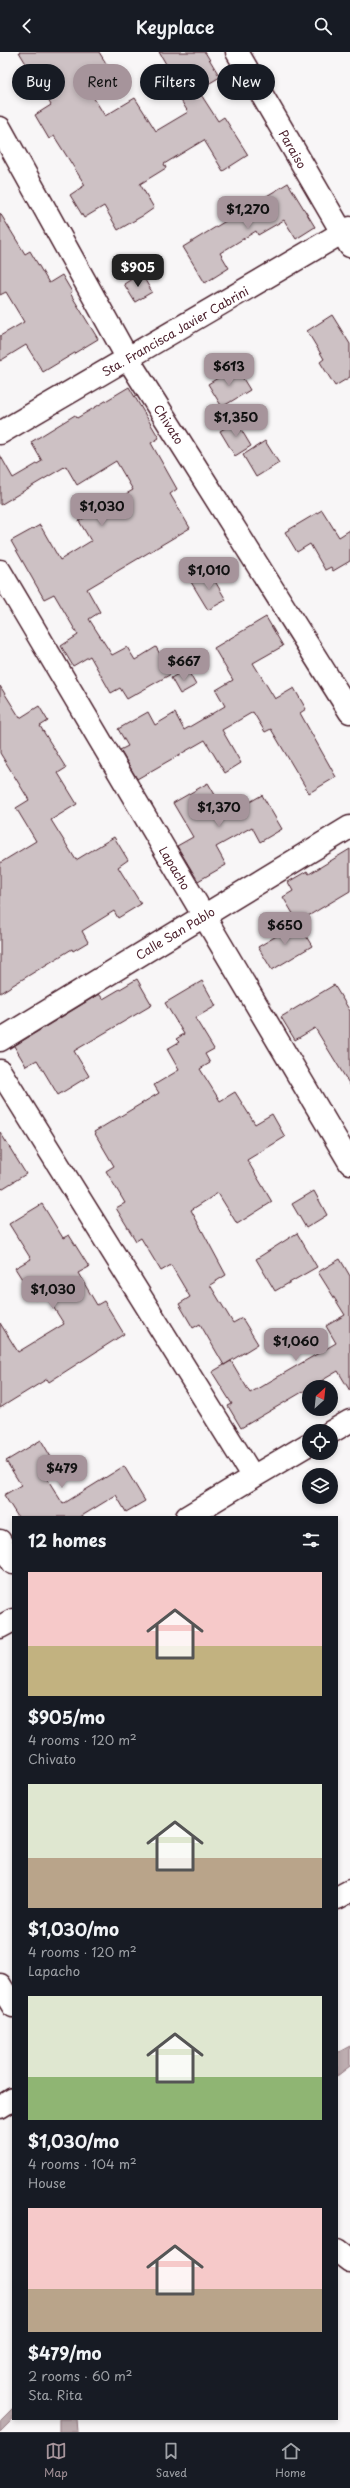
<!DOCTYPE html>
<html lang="en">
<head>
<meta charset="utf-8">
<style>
	:root { --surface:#171b24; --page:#242831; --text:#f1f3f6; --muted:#9ea1a6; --line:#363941; --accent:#a6949b }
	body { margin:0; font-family:"Playpen Sans",sans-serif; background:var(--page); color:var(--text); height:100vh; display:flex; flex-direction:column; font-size:15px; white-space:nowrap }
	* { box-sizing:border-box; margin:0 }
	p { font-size:13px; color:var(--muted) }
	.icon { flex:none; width:22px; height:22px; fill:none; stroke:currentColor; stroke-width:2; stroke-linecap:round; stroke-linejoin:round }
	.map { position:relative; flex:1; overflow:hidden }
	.side { position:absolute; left:12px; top:1464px; width:326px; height:904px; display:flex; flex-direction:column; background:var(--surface); border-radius:0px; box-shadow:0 2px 6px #0003 }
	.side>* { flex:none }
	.top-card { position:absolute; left:12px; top:12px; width:326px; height:36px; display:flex; gap:8px }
	.needle { width:26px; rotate:27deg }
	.controls { position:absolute; left:302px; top:1328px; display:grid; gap:8px }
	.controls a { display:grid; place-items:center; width:36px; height:36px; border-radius:50%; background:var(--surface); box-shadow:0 2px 6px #0003; font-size:20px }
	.price { position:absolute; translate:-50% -34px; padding:0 9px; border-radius:8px; background:var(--accent); color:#111; font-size:13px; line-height:26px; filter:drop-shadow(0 1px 2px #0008) }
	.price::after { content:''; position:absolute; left:50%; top:24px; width:12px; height:9px; margin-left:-6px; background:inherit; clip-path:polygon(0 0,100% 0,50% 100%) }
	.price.selected { background:#222; color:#fff }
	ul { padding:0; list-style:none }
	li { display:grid; align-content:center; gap:8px; height:212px; padding:0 16px }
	li span { display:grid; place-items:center; height:124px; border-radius:0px; color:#555 }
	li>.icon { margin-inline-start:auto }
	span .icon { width:72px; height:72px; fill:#fffc; stroke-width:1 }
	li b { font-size:17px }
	h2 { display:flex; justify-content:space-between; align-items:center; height:48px; padding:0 16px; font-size:17px }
	.pill { padding:0 14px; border-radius:18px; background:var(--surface); box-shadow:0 2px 6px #0003; font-size:14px; line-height:36px }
	.pill.selected { background:var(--accent); color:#111 }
	header { display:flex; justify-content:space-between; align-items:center; height:52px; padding:0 16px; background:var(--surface); font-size:18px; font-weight:600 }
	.tab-bar { display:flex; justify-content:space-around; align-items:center; height:56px; border-top:1px solid var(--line); background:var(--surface); font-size:11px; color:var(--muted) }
	.tab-bar a { display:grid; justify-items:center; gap:2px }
	.tab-bar .selected { color:var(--accent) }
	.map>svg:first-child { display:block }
	.water { fill:#bdadb0; stroke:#8f747b }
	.building { fill:#cdc1c4; stroke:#4a1f2b }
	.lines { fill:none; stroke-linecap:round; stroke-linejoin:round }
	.street-casing { stroke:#4a1f2b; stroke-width:25 }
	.street { stroke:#fff; stroke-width:22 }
	.labels { text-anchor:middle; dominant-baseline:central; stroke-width:4; stroke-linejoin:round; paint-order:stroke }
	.street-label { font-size:12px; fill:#4a1f2b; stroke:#fff }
</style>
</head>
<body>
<header><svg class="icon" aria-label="back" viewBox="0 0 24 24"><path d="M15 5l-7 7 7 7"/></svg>Keyplace<svg class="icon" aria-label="search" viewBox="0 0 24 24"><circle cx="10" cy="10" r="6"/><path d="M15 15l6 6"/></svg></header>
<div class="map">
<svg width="350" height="2380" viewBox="0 0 350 2380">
	<rect width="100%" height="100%" fill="#f8f6f7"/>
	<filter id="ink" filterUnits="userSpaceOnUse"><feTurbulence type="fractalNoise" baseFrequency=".025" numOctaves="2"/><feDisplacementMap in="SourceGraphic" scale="8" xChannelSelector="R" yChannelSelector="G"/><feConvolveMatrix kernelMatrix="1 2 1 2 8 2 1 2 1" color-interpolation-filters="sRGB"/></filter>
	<g filter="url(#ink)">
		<path class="water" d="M350,1994V2014L337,2024V2001Z
			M13,2356V2367L0,2380V2369Z
			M59,2367H77L78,2380H59Z"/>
		<path class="building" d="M19,0H99L109,16L85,32L105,64L135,46L156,79L188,60L168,27L173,24L159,0H205L220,25L198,38L218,69L224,65L248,103L223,119L204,88L164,112L166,116L140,132L154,156L144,163L118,178L104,154L84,166L70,143L85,133L54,84L49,87L35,63L51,53Z
			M288,131L315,175L296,187L284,168L258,183L256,179L220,201L229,216L205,231L183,195Z
			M0,161L25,202L30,199L49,231L62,223L72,240L70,241L98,287L43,320L26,293L0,309V284L24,270L6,240L0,243Z
			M141,221L152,240L135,250L124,232Z
			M332,263L350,292V325L335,334L320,310L324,307L307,279Z
			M236,315L250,338L222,355L208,332Z
			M129,335L159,386L151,391L177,437L170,442L190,476L87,537L100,560L89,567L112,603L127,595L135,608L156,595L171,622L127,647L120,636L111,641L90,604L73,614L61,594L78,583L54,542L44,547L11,489L40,473L60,508L91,489L79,469L133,438L116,409L77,433L66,414L0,453V403L13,426L42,409L31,390L75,363L77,366Z
			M236,369L251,394L235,404L220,379Z
			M265,389L279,411L256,425L243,403Z
			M322,458L339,485L350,478V509L333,519L331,515L325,518L310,492L297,500L285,480Z
			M209,519L226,548L208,558L191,530Z
			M266,565L283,594L253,611L275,647L294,636L306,657L300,661L336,725L309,741L271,677L265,680L253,660L222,678L241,711L225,721L205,688L137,727L120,698L128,694L118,677L148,660L155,673L175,661L184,678L225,654L216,638L233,628L214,596Z
			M187,617L196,633L180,642L171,626Z
			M0,634L20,666L39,654L48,669L40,674L66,716L58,721L77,752L51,768L76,808L114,785L128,808L118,815L141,852L118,866L114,859L82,879L88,890L73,899L72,897L0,941V811L36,789L16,756L29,748L0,701Z
			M208,731L227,763L262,743L282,777L260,790L252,775L216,795L226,813L198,829L177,794L193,785L173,751Z
			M350,797V839L298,870L283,845L293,839L288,830L307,819L309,822Z
			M298,871L312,894L272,918L258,895Z
			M137,927L152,953L74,999L89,1024L58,1043L37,1008L26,1014L14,994L99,942L103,947Z
			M202,929L216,954L195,966L214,997L205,1002L210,1011L200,1017L220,1049L235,1040L255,1072L272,1062L285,1085L247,1108L272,1150L237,1172L218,1141L191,1158L226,1223L210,1233L233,1271L242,1266L258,1292L224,1313L200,1272L193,1276L179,1252L190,1245L171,1213L161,1219L141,1186L136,1189L116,1156L125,1151L106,1119L114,1114L94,1080L159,1041L154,1033L179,1018L167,997L179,990L176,987L184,982L165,951Z
			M334,933L350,959V1033L315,976L295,988L281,965Z
			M0,1080L26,1122L0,1138Z
			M314,1139L327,1163L306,1176L292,1152Z
			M42,1152L63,1186L69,1183L89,1215L78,1221L97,1253L104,1249L124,1282L49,1330L47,1327L0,1356V1271L18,1300L64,1272L45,1242L35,1248L15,1216L31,1207L9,1172Z
			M297,1181L317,1215L275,1239L256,1207Z
			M340,1207L350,1224V1339L338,1319L241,1376L228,1354L232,1352L212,1320L231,1309L250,1341L336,1291L326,1274L345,1263L318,1220Z
			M41,1388L55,1412L43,1420L63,1452L124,1414L145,1449L126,1460L116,1443L80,1465H18L4,1443L21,1433L6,1409Z"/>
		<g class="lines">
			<g class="street-casing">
				<path id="street" d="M237,0L350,194
					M0,76L128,307L350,660
					M0,381L350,176
					M0,519L350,1111
					M0,988L350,775
					M0,1019L253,1425L309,1392
					M331,1380L350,1369
					M187,1465L253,1425
					M0,1489L13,1511
					M0,1575L13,1568
					M337,1846L350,1839
					M0,1933L13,1954
					M0,2055L13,2047
					M337,2199L350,2209"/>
			</g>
			<use href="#street" class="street"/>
		</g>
	</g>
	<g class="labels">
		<g class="street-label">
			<text transform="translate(293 97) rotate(60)">Paraiso</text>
			<text transform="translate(175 279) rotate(-30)">Sta. Francisca Javier Cabrini</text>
			<text transform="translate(169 372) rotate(58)">Chivato</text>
			<text transform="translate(175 816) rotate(59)">Lapacho</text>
			<text transform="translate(175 881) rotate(-31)">Calle San Pablo</text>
		</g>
	</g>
</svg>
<div class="controls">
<a><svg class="needle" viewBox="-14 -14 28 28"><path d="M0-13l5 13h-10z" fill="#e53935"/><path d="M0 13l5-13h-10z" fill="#9ea1a6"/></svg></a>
<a><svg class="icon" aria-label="locate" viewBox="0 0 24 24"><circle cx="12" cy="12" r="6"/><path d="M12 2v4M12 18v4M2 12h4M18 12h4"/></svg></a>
<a><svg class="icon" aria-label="layers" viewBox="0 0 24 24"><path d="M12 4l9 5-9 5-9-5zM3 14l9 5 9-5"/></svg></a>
</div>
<b class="price" style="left:248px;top:178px">$1,270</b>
<b class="price selected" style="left:138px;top:236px">$905</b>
<b class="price" style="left:229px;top:335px">$613</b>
<b class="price" style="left:236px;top:386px">$1,350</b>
<b class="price" style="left:102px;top:475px">$1,030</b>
<b class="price" style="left:209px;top:539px">$1,010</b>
<b class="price" style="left:184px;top:630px">$667</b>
<b class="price" style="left:219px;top:776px">$1,370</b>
<b class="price" style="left:285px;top:894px">$650</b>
<b class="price" style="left:53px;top:1258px">$1,030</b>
<b class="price" style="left:296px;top:1310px">$1,060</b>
<b class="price" style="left:62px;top:1437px">$479</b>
<div class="top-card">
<a class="pill">Buy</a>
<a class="pill selected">Rent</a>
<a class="pill">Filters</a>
<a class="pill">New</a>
</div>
<section class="side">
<h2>12 homes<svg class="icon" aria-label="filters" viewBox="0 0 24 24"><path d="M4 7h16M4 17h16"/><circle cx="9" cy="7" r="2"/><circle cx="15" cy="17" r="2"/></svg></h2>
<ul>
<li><span style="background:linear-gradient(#f6c9c9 60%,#c2b280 0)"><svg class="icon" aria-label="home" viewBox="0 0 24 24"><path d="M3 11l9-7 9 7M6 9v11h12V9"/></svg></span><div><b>$905/mo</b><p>4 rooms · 120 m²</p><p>Chivato</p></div></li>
<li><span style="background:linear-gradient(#dfe7d0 60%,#b9a48a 0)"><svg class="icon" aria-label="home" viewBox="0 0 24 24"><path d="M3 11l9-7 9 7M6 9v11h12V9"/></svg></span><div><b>$1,030/mo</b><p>4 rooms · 120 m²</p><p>Lapacho</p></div></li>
<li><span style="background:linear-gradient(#dfe7d0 65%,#8fb573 0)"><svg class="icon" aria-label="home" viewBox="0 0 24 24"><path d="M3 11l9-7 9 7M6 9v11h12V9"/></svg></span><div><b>$1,030/mo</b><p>4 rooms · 104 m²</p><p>House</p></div></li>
<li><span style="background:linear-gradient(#f6c9c9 65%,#b9a48a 0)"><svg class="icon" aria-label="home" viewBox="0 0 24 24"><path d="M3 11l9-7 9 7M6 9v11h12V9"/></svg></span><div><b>$479/mo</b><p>2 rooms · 60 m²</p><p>Sta. Rita</p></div></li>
</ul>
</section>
</div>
<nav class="tab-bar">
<a class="selected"><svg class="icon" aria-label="map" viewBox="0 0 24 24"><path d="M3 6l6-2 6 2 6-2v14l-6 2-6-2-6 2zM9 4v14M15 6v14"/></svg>Map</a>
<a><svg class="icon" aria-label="saved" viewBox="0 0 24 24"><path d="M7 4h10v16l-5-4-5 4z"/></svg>Saved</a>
<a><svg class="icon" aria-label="home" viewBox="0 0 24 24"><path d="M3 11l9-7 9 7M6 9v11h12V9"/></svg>Home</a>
</nav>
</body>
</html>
